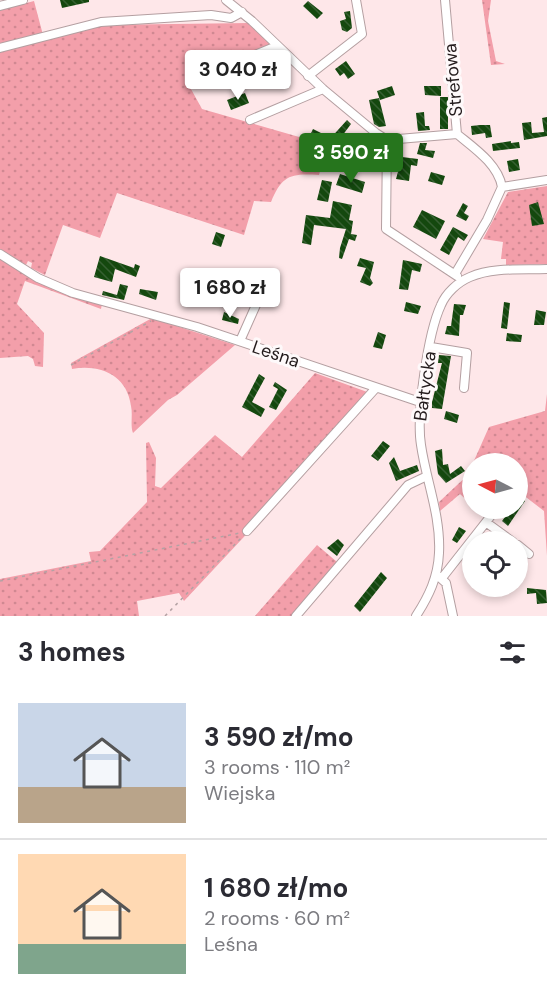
<!DOCTYPE html>
<html lang="en">
<head>
<meta charset="utf-8">
<style>
	:root { --surface:#fff; --page:#f7f7f7; --text:#2b2b33; --muted:#7c7c81; --line:#e1e1e2; --accent:#26751d }
	body { margin:0; font-family:"DM Sans",sans-serif; background:var(--page); color:var(--text); height:100vh; display:flex; flex-direction:column; font-size:22px; white-space:nowrap }
	* { box-sizing:border-box; margin:0 }
	p { font-size:20px; color:var(--muted) }
	.icon { flex:none; width:33px; height:33px; fill:none; stroke:currentColor; stroke-width:2; stroke-linecap:round; stroke-linejoin:round }
	.map { position:relative; height:616px; overflow:hidden }
	.side { display:flex; flex-direction:column; background:var(--surface); flex:1 }
	.side>* { flex:none }
	.needle { width:39px; rotate:276deg }
	.buttons { position:absolute; left:462px; top:453px; display:grid; gap:12px }
	.buttons a { display:grid; place-items:center; width:66px; height:66px; border-radius:50%; background:var(--surface); box-shadow:0 3px 9px #0003; font-size:30px }
	.price { position:absolute; translate:-50% -51px; padding:0 14px; border-radius:6px; background:#fff; color:#222; font-size:20px; line-height:39px; filter:drop-shadow(0 2px 3px #0008) }
	.price::after { content:''; position:absolute; left:50%; top:36px; width:18px; height:14px; margin-left:-9px; background:inherit; clip-path:polygon(0 0,100% 0,50% 100%) }
	.price.current { background:var(--accent); color:#fff }
	ul { padding:0; list-style:none }
	li { display:flex; align-items:center; gap:18px; height:150px; padding:0 18px }
	li+li { border-top:2px solid var(--line) }
	li span { display:grid; place-items:center; flex:none; width:168px; height:120px; border-radius:0px; color:#555 }
	li>.icon { margin-inline-start:auto }
	span .icon { width:72px; height:72px; fill:#fffc; stroke-width:1 }
	li b { font-size:26px }
	h2 { display:flex; justify-content:space-between; align-items:center; height:72px; padding:0 18px; font-size:26px }
	.map>svg:first-child { display:block }
	.grass { fill:url(#grass-dots) }
	.building { fill:url(#building-back-hatch) }
	.lines { fill:none; stroke-linecap:round; stroke-linejoin:round }
	.minor-casing { stroke:#b49fa1; stroke-width:10 }
	.path { stroke:#b4a2a4; stroke-width:1.5; stroke-dasharray:3 4.5; stroke-linecap:butt }
	.minor { stroke:#fff; stroke-width:8 }
	.labels { text-anchor:middle; dominant-baseline:central; stroke-width:6; stroke-linejoin:round; paint-order:stroke }
	.street-label { font-size:18px; fill:#231b1c; stroke:#fef9fa }
</style>
</head>
<body>
<div class="map">
<svg width="547" height="616" viewBox="0 0 547 616">
	<defs>
		<pattern id="grass-dots" width="8" height="8" patternUnits="userSpaceOnUse" patternTransform="scale(1.5)"><rect width="8" height="8" fill="#f39faa"/><path d="M2 2h.1M6 6h.1" fill="none" stroke="#d08892" stroke-width="1.8" stroke-linecap="round"/></pattern>
		<pattern id="building-back-hatch" width="6" height="6" patternUnits="userSpaceOnUse" patternTransform="scale(1.5)"><rect width="6" height="6" fill="#14480e"/><path d="M-1 5l2 2M0 0l6 6M5-1l2 2" fill="none" stroke="#365f31"/></pattern>
	</defs>
	<rect width="100%" height="100%" fill="#fee7e9"/>
	<path class="grass" d="M482,0H491L488,21L496,61L505,64L491,65Z
		M34,1L43,35L98,25L249,23L272,45L186,80L202,109L327,145L319,175C291,173 282,175 271,202L254,201L244,235L117,193L100,238L63,225L45,275L31,268L32,263L28,261L26,265L0,250V10Z
		M547,186V264L506,265V259H501L503,242L483,239L508,192Z
		M0,257L102,304L101,309L25,281L17,304L44,333L43,367L35,366L33,359L28,356L0,358Z
		M152,318L235,345L177,395L168,400L133,433C130,425 133,415 131,406C127,375 100,364 72,369L71,363Z
		M315,373L370,393L267,503L272,507L184,601L179,593L137,601L139,616H0V579L91,561L89,552L100,551L147,502L146,443L149,442L156,458L155,486L161,488L215,435L242,457Z
		M547,394V556L544,511L518,491V464L473,463L489,427L545,411Z
		M472,471V505L460,494L440,511L439,502Z
		M317,545L343,567L301,616H255Z"/>
	<path class="building" d="M60,0H89V2L62,8Z
		M308,1L323,13L317,19L303,6Z
		M350,11L352,28L347,32L342,30L340,21L346,19L344,12Z
		M346,61L355,74L348,79L344,73L340,76L335,69Z
		M392,86L395,95L380,100L377,91Z
		M424,86H441V96L425,95Z
		M245,93L249,103L231,110L227,100Z
		M440,97H448V129H440Z
		M379,98L386,126L379,127L374,124L369,100Z
		M424,112L425,126H429L430,130L418,131L416,113Z
		M547,117V136L524,140L522,123L531,122L532,133L544,132L542,118Z
		M347,120L351,124L342,136L359,147L364,140L369,143L357,160L328,141Z
		M480,125H490L492,137L486,138L485,133L472,135L471,126Z
		M313,129L329,137L327,142L310,135Z
		M511,141V143L519,142L520,148L493,151L492,144Z
		M420,143H427L425,150L435,151L433,158L417,154Z
		M402,157L418,159L417,166L411,165L409,181L396,179Z
		M518,159L520,170L509,172L507,161Z
		M431,172L445,176L442,185L428,181Z
		M340,174L365,182L362,193L336,185Z
		M322,180L332,182L328,202L317,200Z
		M333,201L352,205L349,220L353,221L351,234L357,235L355,241L349,239L342,259L339,258L340,248L346,229L314,225L311,245L302,243L306,215L330,218Z
		M538,202L544,224L532,226L529,205Z
		M463,203L468,206L464,213L469,216L466,221L456,216Z
		M422,210L445,221L436,239L413,227Z
		M453,227L468,235L464,241L458,237L449,255L440,250Z
		M216,232L225,235L221,247L212,244Z
		M100,256L134,268L135,264L140,266L136,277L115,269L112,282L94,277Z
		M360,258L374,262L370,278L373,283L370,286L360,282L366,268L357,266Z
		M403,260L422,264L420,272L412,270L408,290L399,289Z
		M120,284L128,286L124,300L102,295L103,291L117,295Z
		M140,289L158,292L156,300L139,294Z
		M406,302L421,306L418,314L404,311Z
		M504,302L510,303L507,329L501,328Z
		M454,304L466,305L463,315H460L459,336L445,334L447,326H451Z
		M536,310L546,312L544,325H534Z
		M224,312L239,319L238,324L222,320Z
		M378,332L386,335L382,349L373,347Z
		M507,333L522,335L521,342L506,341Z
		M439,355L451,356L442,409L432,408V402L442,363H438Z
		M259,374L265,378L252,402L265,409L261,417L242,407Z
		M275,382L287,390L276,410L269,407L278,389L273,386Z
		M446,411L459,415L457,423L444,419Z
		M383,441L390,446L378,461L371,456Z
		M442,449L443,465L448,464L450,474L461,466L465,471L446,483L438,474L437,467L435,451Z
		M394,457L400,471L417,465L419,471L396,481L389,463Z
		M519,497L525,501L508,526L502,521L512,508H518Z
		M459,527L466,531L457,543L452,540Z
		M338,539L344,545L337,556L327,548Z
		M381,572L387,578L360,612L354,606Z
		M527,588L546,590L547,603L537,604L536,593L527,594Z"/>
	<g class="lines">
		<g class="minor-casing">
			<path id="minor" d="M226,0L252,21L323,89L376,133L387,140L457,134
				M445,0L457,134C474,148 498,164 502,187L487,220L455,274
				M0,6L23,0
				M0,48L101,22L211,15L231,18L242,12
				M216,71L277,46
				M308,76L362,34L356,0
				M250,120L323,89
				M387,140L386,229L457,276
				M502,187L547,180
				M0,254L38,278L73,293L197,327L420,402
				M240,341L268,278
				M431,347L467,353L464,388
				M487,523L513,542
				M247,531L375,389
				M518,545L529,554
				M438,576L446,583L453,616
				M442,578L497,508
				M296,616L408,485L427,476
				M416,616C429,596 438,577 439,553C441,516 426,480 421,445C416,414 428,333 441,305C446,293 458,282 470,277C493,267 522,270 547,269"/>
		</g>
		<path class="path" d="M71,365L151,321
			M0,581L240,533
			M165,616L244,535"/>
		<use href="#minor" class="minor"/>
	</g>
	<g class="labels">
		<g class="street-label">
			<text transform="translate(453 80) rotate(-95)">Strefowa</text>
			<text transform="translate(276 354) rotate(19)">Leśna</text>
			<text transform="translate(425 386) rotate(-82)">Bałtycka</text>
		</g>
	</g>
</svg>
<div class="buttons">
<a><svg class="needle" viewBox="-14 -14 28 28"><path d="M0-13l5 13h-10z" fill="#e53935"/><path d="M0 13l5-13h-10z" fill="#7c7c81"/></svg></a>
<a><svg class="icon" aria-label="locate" viewBox="0 0 24 24"><circle cx="12" cy="12" r="6"/><path d="M12 2v4M12 18v4M2 12h4M18 12h4"/></svg></a>
</div>
<b class="price" style="left:238px;top:101px">3 040 zł</b>
<b class="price current" style="left:351px;top:184px">3 590 zł</b>
<b class="price" style="left:230px;top:319px">1 680 zł</b>
</div>
<section class="side">
<h2>3 homes<svg class="icon" aria-label="filters" viewBox="0 0 24 24"><path d="M4 7h16M4 17h16"/><circle cx="9" cy="7" r="2"/><circle cx="15" cy="17" r="2"/></svg></h2>
<ul>
<li><span style="background:linear-gradient(#c9d6e8 70%,#b9a48a 0)"><svg class="icon" aria-label="home" viewBox="0 0 24 24"><path d="M3 11l9-7 9 7M6 9v11h12V9"/></svg></span><div><b>3 590 zł/mo</b><p>3 rooms · 110 m²</p><p>Wiejska</p></div></li>
<li><span style="background:linear-gradient(#ffd9b3 75%,#7fa58c 0)"><svg class="icon" aria-label="home" viewBox="0 0 24 24"><path d="M3 11l9-7 9 7M6 9v11h12V9"/></svg></span><div><b>1 680 zł/mo</b><p>2 rooms · 60 m²</p><p>Leśna</p></div></li>
</ul>
</section>
</body>
</html>
